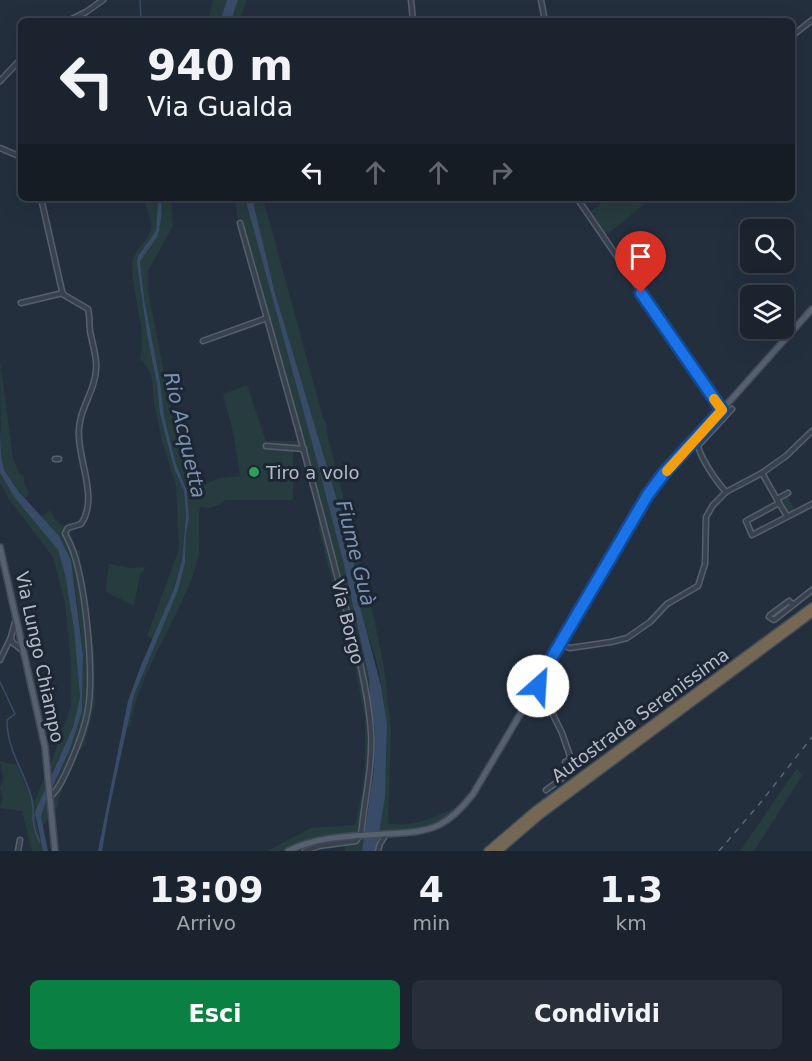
<!DOCTYPE html>
<html lang="it">
<head>
<meta charset="utf-8">
<style>
  :root { --surface:#1b232e; --page:#282f3a; --text:#f1f3f6; --muted:#a0a4aa; --line:#39404a; --accent:#0b8043 }
  body { margin:0; font-family:"DejaVu Sans",sans-serif; background:var(--page); color:var(--text); height:100vh; display:flex; flex-direction:column; font-size:22px; white-space:nowrap }
  * { box-sizing:border-box; margin:0 }
  p { font-size:20px; color:var(--muted) }
  .icon { flex:none; width:33px; height:33px; fill:none; stroke:currentColor; stroke-width:2; stroke-linecap:round; stroke-linejoin:round }
  .map { position:relative; height:851px; overflow:hidden }
  .sheet { display:flex; flex-direction:column; background:var(--surface); flex:1 }
  .sheet>* { flex:none }
  .guide { position:absolute; left:18px; top:18px; width:777px; height:183px; border-radius:9px; box-shadow:0 6px 24px #0002,0 0 0 2px var(--line); background:#1b232e; color:var(--text); overflow:hidden }
  .controls { position:absolute; left:740px; top:219px; display:grid; gap:12px }
  .controls a { display:grid; place-items:center; width:54px; height:54px; border-radius:9px; background:var(--surface); box-shadow:0 6px 24px #0002,0 0 0 2px var(--line); font-size:30px }
  .pin { position:absolute; display:grid; place-items:center; width:51px; height:51px; color:#fff; margin:-62px -26px; border-radius:50% 50% 50% 0; rotate:-45deg; box-shadow:0 0 6px #0007 }
  .pin .icon { rotate:45deg }
  .me { position:absolute; width:66px; margin:-33px; rotate:26deg; stroke-linejoin:round; filter:drop-shadow(0 0 4px #0008) }
  .turn { display:flex; align-items:center; gap:21px; height:126px; padding:0 30px; font-size:27px }
  .turn .icon { width:78px; height:78px; stroke-width:2.5 }
  .turn b { display:block; font-size:42px; line-height:51px }
  .lanes { display:flex; align-items:center; height:57px; padding:0 30px; background:#0003; justify-content:center; gap:30px; direction:ltr }
  .lanes .off { opacity:.35 }
  .eta { display:flex; justify-content:space-evenly; align-items:center; height:102px; text-align:center }
  .eta b { font-size:36px; font-weight:700; line-height:42px }
  .action { display:flex; gap:12px; margin-top:auto; padding:12px 30px }
  .action a { flex:1; height:69px; border-radius:9px; background:var(--accent); color:#fff; font-size:24px; font-weight:700; line-height:69px; text-align:center }
  .action a+a { background:var(--page); color:var(--text) }
  .map>svg:first-child { display:block }
  .green { fill:#263c3f }
  .water { fill:#394c67 }
  .lines { fill:none; stroke-linecap:round; stroke-linejoin:round }
  .stream { stroke:#394c67; stroke-width:1.5 }
  .minor-casing { stroke:#565f6c; stroke-width:7 }
  .major-casing { stroke:#414a57; stroke-width:8 }
  .highway-casing { stroke:#434c59; stroke-width:10 }
  .minor { stroke:#38414e; stroke-width:4 }
  .major { stroke:#56606e; stroke-width:5 }
  .highway { stroke:#746855; stroke-width:7 }
  .rail { stroke:#5a6575; stroke-width:1.5; stroke-dasharray:6 6; stroke-linecap:butt }
  .route-casing { stroke:#114b97; stroke-width:15 }
  .route { stroke:#1a73e8; stroke-width:10 }
  .slow { stroke:#f59e0b; stroke-width:10 }
  .leisure-dot { fill:#2e9e5b; stroke:#1d2633; stroke-width:2 }
  .labels { text-anchor:middle; dominant-baseline:central; stroke-width:6; stroke-linejoin:round; paint-order:stroke }
  .poi-label { font-size:18px; fill:#b4bcc9; stroke:#1d2633; text-anchor:start }
  .street-label { font-size:18px; fill:#b4bcc9; stroke:#1d2633 }
  .water-label { font-size:20px; font-style:italic; fill:#7c92b1; stroke:#1d2633 }
</style>
</head>
<body>
<div class="map">
<svg width="812" height="851" viewBox="0 0 812 851">
  <rect width="100%" height="100%" fill="#242f3e"/>
  <g class="green">
    <polygon points="213,0 227,0 220,21 208,21"/>
    <polygon points="238,0 247,0 239,21 231,21"/>
    <path d="M144 198H158L156 231 138 256 137 263 147 334 157 385 160 414 174 468 184 491 186 516 181 564 169 602 153 639 147 636 179 549 176 485 162 441 154 403 152 380 149 370 140 358C148 337 132 293 132 266 132 250 148 243 151 229 153 218 145 209 144 198Z"/>
    <path d="M161 198H171L173 226 148 271V290L174 425 193 495 202 493 203 486 219 478 240 476 234 436 223 394 247 385 266 441H301L238 221 235 198H245L314 450 344 565 369 678 370 701 375 731 374 755 362 851H345L344 837 324 838 289 851H267L311 828 354 825 356 823 365 774V719L355 667 319 531 318 519 322 516 304 450 293 451V500H226C217 507 211 509 200 507 197 525 202 546 197 563 180 619 139 670 130 727H126L134 695 144 666 178 590 185 563 186 533 189 519 187 488 175 461 164 416 144 298 140 263C141 253 150 247 155 238 162 226 161 211 161 198Z"/>
    <path d="M252 198H263L323 418 326 422V429L374 618 384 667 391 730 388 824C416 826 429 820 454 808L457 812 423 831 379 835C388 776 391 718 376 660 371 643 364 625 360 607 355 582 352 556 346 530L275 293Z"/>
    <polygon points="608,198 652,198 605,236 589,213"/>
    <polygon points="0,361 13,458 19,473 24,477 24,483 29,493 25,499 4,470 1,455"/>
    <polygon points="0,473 15,498 58,550 65,575 74,629 80,698 73,727 47,783 36,820 43,851 32,851 22,811 0,808 3,797 0,789 3,779 0,761 17,765 31,798 35,800 50,766 71,706 71,663 65,603 53,557 9,499 0,483"/>
    <polygon points="787,495 795,510 787,513 779,499"/>
    <path d="M51 510C53 517 56 522 63 526L71 524 72 527 69 528 67 532 74 542 71 545 73 549 80 551V564L94 650 95 704 84 745 75 757 58 800V806L42 827 41 818 46 801 70 749 82 712 83 655 74 577 41 517Z"/>
    <polygon points="109,564 130,568 146,567 140,574 134,606 105,591"/>
    <polygon points="797,768 802,776 754,851 740,851"/>
  </g>
  <g class="water">
    <polygon points="227,0 238,0 231,21 220,21"/>
    <path d="M158 198H161C162 211 162 226 155 238 150 246 141 253 140 263L144 298 160 382 164 416 175 461 187 491 189 519 186 533 185 563 178 590 134 695 109 810 102 851H98L128 701 142 663 174 589 182 560 186 516 184 491 174 468 160 414 157 385 147 334 137 263 138 256 156 231Z"/>
    <polygon points="245,198 252,198 275,293 346,530 355,569 360,607 381,686 387,724 385,797 376,851 362,851 374,769 375,731 370,701 369,678 344,565 314,450"/>
    <polygon points="0,426 1,455 4,470 19,492 59,536 71,561 83,655 82,712 70,749 46,801 41,817 48,851 43,851 35,812 73,727 80,698 74,629 65,575 58,550 15,498 0,473"/>
  </g>
  <g class="lines">
    <g class="stream">
      <polyline points="140,0 141,21"/>
      <polyline points="140,260 156,237 159,229"/>
      <path d="M0 682 15 714 7 720C7 750 23 769 31 796 36 813 29 823 40 842"/>
      <polyline points="32,819 35,815"/>
    </g>
    <defs>
      <g id="minor">
        <polyline points="411,0 413,21"/>
        <polyline points="541,0 545,21"/>
        <polyline points="68,21 86,12 103,0"/>
        <polyline points="792,36 812,20"/>
        <polyline points="0,81 21,59"/>
        <polyline points="0,148 21,157"/>
        <path d="M41 198 62 291 64 295 88 309C90 316 89 324 90 331 94 352 100 364 93 385 87 403 77 418 79 438 80 464 98 500 81 524L68 528 65 533C68 540 72 547 74 554 86 590 94 673 88 709 85 728 77 748 69 766 64 777 59 789 50 797"/>
        <polyline points="577,198 722,410"/>
        <path d="M240 223C272 337 305 450 334 564 348 619 367 675 371 732 373 767 364 801 361 836"/>
        <polyline points="21,303 63,293"/>
        <polyline points="203,341 267,318"/>
        <path d="M698 439C695 452 717 482 726 492"/>
        <polyline points="266,446 304,449"/>
        <polyline points="697,447 732,409"/>
        <polyline points="55,459 59,459"/>
        <polyline points="762,473 779,503 746,521 752,535 812,504"/>
        <polyline points="777,499 788,493"/>
        <polyline points="779,503 787,516"/>
        <polyline points="792,604 789,601 770,615 769,617 774,620 812,590"/>
        <polyline points="11,639 13,643 22,650"/>
        <polyline points="560,645 570,648 611,642 627,638 650,622 667,604 698,586 705,564 706,517 713,505 726,492 762,473 786,456 812,431"/>
        <polyline points="0,660 11,637 15,622"/>
        <polyline points="538,684 562,733 571,759 565,762 568,774 546,790"/>
        <polyline points="18,851 20,840"/>
        <polyline points="305,851 319,846 356,841 359,836"/>
        <polyline points="378,851 380,844 386,834"/>
      </g>
      <g id="major">
        <polyline points="0,547 45,747 55,851"/>
        <path d="M288 851C318 836 351 836 384 834 402 833 422 833 439 825 453 818 463 807 473 794L656 484 812 309"/>
      </g>
      <g id="highway">
        <polyline points="488,851 536,810 812,607"/>
        <polyline points="498,851 540,815 812,613"/>
      </g>
    </defs>
    <use href="#minor" class="minor-casing"/>
    <use href="#major" class="major-casing"/>
    <use href="#highway" class="highway-casing"/>
    <use href="#minor" class="minor"/>
    <use href="#major" class="major"/>
    <use href="#highway" class="highway"/>
    <polyline class="rail" points="719,851 761,802 812,737"/>
  </g>
  <g class="lines">
    <defs>
      <polyline id="route" points="538,686 538,681 647,496 664,473 722,410 641,293"/>
    </defs>
    <use href="#route" class="route-casing"/>
    <use href="#route" class="route"/>
    <polyline class="slow" points="667,471 722,410 714,399"/>
  </g>
  <circle class="leisure-dot" cx="254" cy="472" r="6"/>
  <g class="labels">
    <g class="poi-label">
      <text x="266" y="472">Tiro a volo</text>
    </g>
    <g class="street-label">
      <text transform="translate(348 622) rotate(76)">Via Borgo</text>
      <text transform="translate(40 657) rotate(78)">Via Lungo Chiampo</text>
      <text transform="translate(640 715) rotate(-36)">Autostrada Serenissima</text>
    </g>
    <g class="water-label">
      <text transform="translate(185 435) rotate(77)">Rio Acquetta</text>
      <text transform="translate(356 553) rotate(76)">Fiume Guà</text>
    </g>
  </g>
</svg>
<div class="controls">
<a><svg class="icon" aria-label="search" viewBox="0 0 24 24"><circle cx="10" cy="10" r="6"/><path d="M15 15l6 6"/></svg></a>
<a><svg class="icon" aria-label="layers" viewBox="0 0 24 24"><path d="M12 4l9 5-9 5-9-5zM3 14l9 5 9-5"/></svg></a>
</div>
<div class="pin" style="left:641px;top:293px;background:#d93025"><svg class="icon" aria-label="arrive" viewBox="0 0 24 24"><path d="M6 21V4h12l-3 4 3 4H6"/></svg></div>
<svg class="me" style="left:538px;top:686px" viewBox="-20 -20 40 40"><circle r="19" fill="#fff"/><path d="M0-13L10 11 0 6-10 11z" fill="#1a73e8"/></svg>
<div class="guide">
<div class="turn"><svg class="icon" aria-label="left" viewBox="0 0 24 24"><path d="M17 20v-9H6M10 6l-5 5 5 5"/></svg><div><b>940 m</b>Via Gualda</div></div>
<div class="lanes"><svg class="icon" aria-label="left" viewBox="0 0 24 24"><path d="M17 20v-9H6M10 6l-5 5 5 5"/></svg><svg class="icon off" aria-label="ahead" viewBox="0 0 24 24"><path d="M12 20V5M6 11l6-6 6 6"/></svg><svg class="icon off" aria-label="ahead" viewBox="0 0 24 24"><path d="M12 20V5M6 11l6-6 6 6"/></svg><svg class="icon off" aria-label="right" viewBox="0 0 24 24"><path d="M7 20v-9h11M14 6l5 5-5 5"/></svg></div>
</div>
</div>
<section class="sheet">
<div class="eta">
<div><b>13:09</b><p>Arrivo</p></div>
<div><b>4</b><p>min</p></div>
<div><b>1.3</b><p>km</p></div>
</div>
<div class="action"><a>Esci</a><a>Condividi</a></div>
</section>
</body>
</html>
